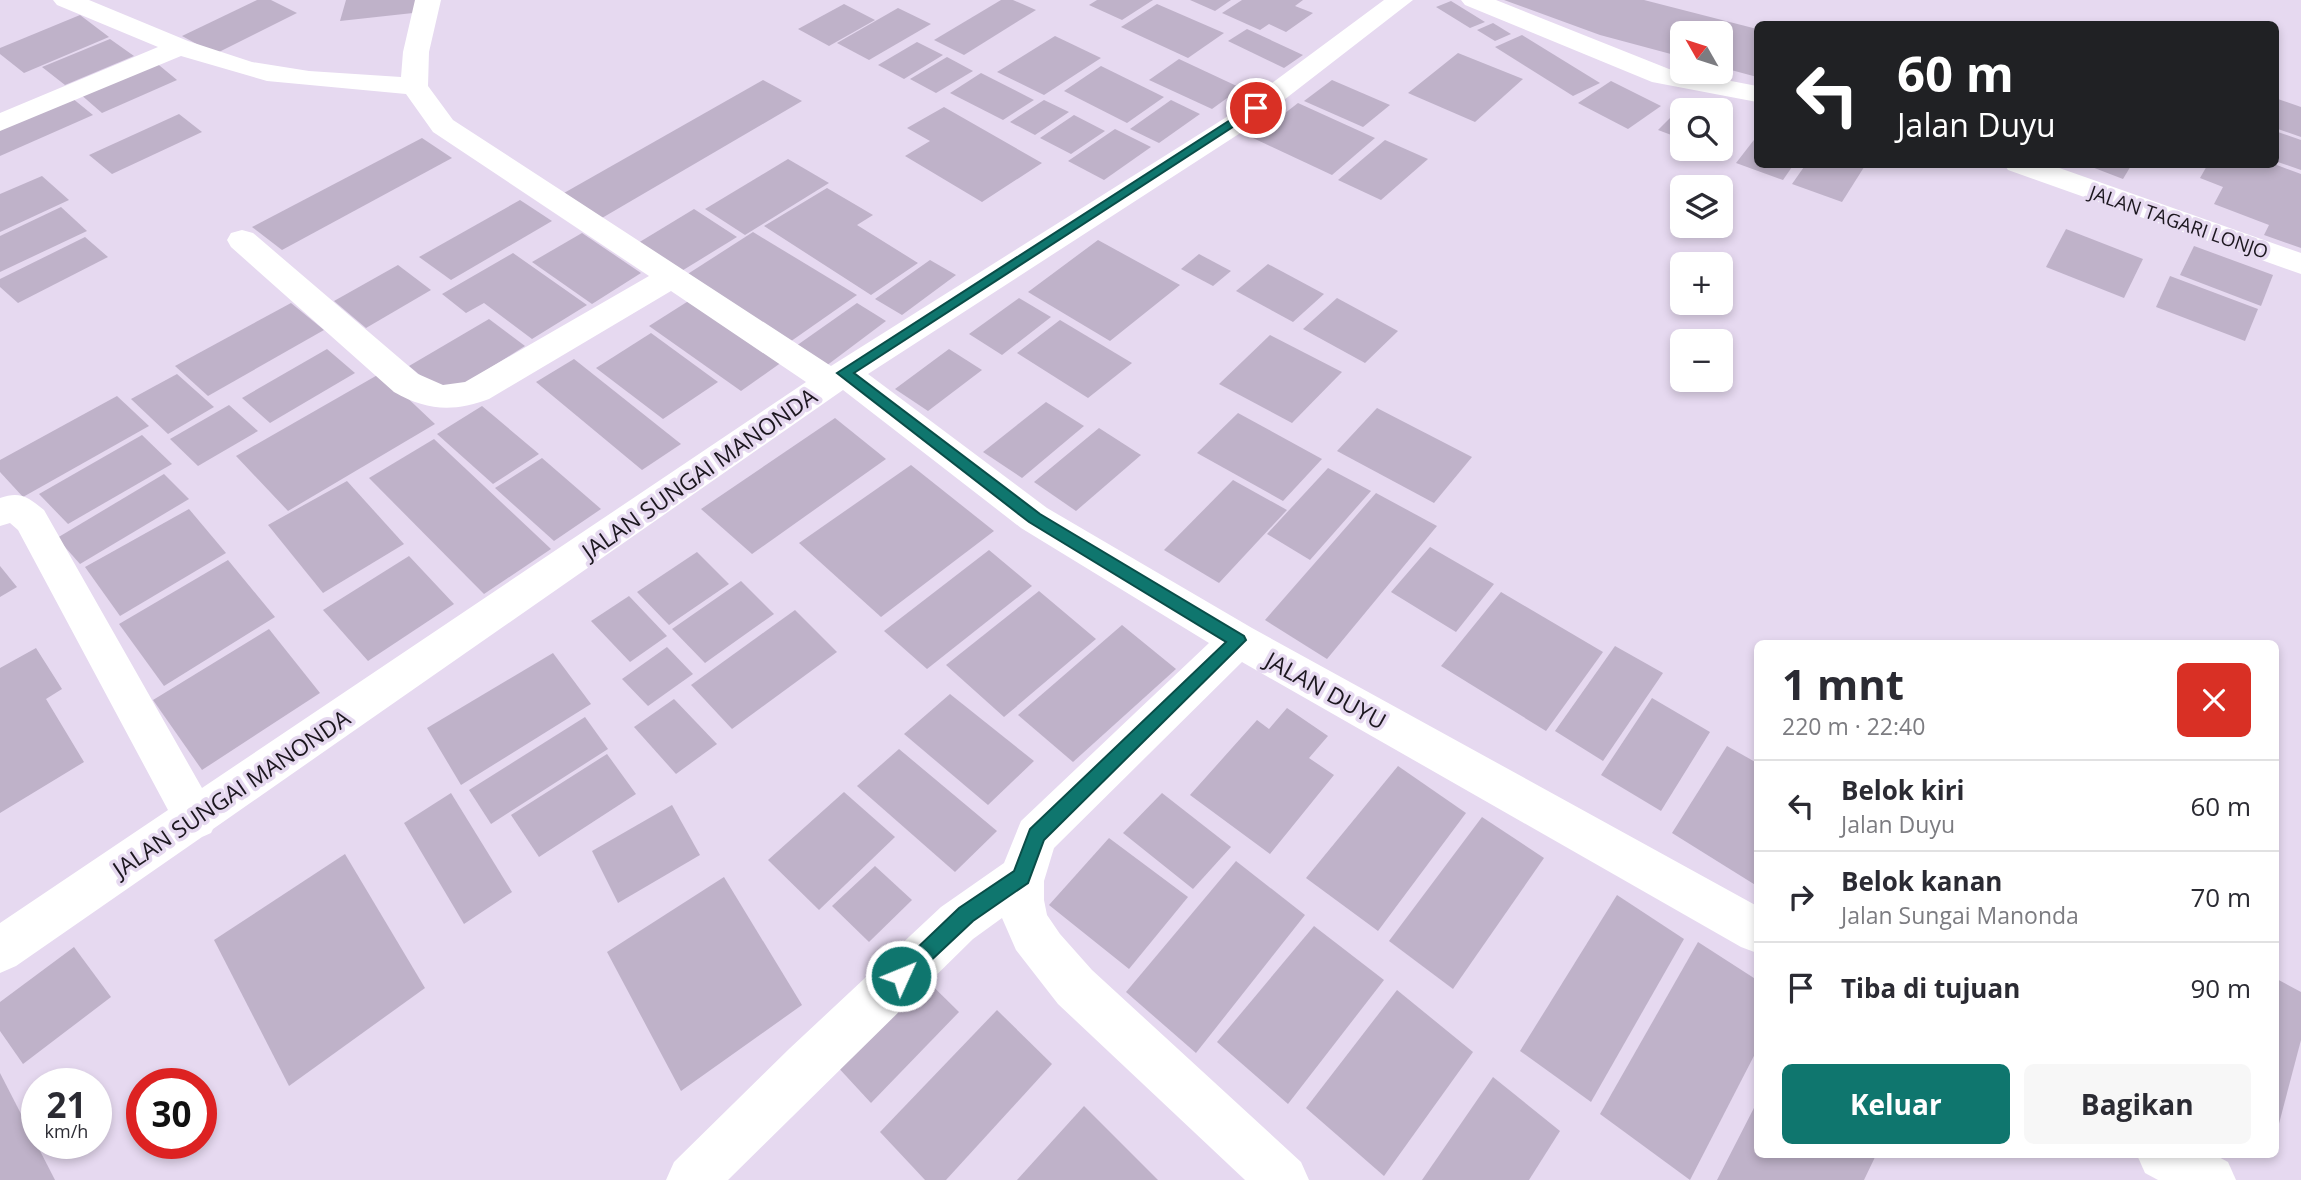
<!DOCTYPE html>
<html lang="id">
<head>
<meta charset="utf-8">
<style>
  :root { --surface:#fff; --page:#f7f7f7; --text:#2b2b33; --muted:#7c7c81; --line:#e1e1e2; --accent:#0f766e }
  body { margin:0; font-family:"Open Sans",sans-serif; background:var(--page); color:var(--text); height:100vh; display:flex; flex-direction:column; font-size:26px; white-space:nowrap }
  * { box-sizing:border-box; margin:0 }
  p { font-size:23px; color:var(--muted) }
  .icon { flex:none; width:38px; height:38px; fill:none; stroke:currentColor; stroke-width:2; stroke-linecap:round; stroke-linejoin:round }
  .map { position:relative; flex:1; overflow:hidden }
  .side { position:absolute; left:1754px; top:640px; width:525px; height:518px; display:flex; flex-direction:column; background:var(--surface); border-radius:10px; box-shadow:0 4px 10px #0003 }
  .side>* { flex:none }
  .banner { position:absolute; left:1754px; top:21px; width:525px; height:147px; border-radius:10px; box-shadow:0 4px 10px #0003; background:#202124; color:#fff; overflow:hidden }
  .needle { width:46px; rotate:309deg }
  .controls { position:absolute; left:1670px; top:21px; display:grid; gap:14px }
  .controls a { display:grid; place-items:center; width:63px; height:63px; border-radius:10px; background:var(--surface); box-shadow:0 4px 10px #0003; font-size:35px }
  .speed { position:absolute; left:21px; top:1068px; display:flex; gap:14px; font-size:35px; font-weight:700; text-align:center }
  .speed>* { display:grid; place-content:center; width:91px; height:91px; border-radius:50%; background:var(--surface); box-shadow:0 4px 10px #0003; line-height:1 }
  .speed small { font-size:18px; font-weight:400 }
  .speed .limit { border:10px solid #d22; background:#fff; color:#111 }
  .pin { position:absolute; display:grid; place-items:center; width:60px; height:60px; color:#fff; margin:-30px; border:4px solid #fff; border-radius:50%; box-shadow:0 2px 7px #0007 }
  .me { position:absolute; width:77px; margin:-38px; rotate:46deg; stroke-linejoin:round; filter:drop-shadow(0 0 5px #0008) }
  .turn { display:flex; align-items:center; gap:24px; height:147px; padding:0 28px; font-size:32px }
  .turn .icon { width:91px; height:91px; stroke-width:2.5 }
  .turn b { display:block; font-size:49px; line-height:60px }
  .round { display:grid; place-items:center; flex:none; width:74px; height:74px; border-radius:10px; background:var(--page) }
  .head { display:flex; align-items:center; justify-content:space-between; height:119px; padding:0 28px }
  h1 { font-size:42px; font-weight:700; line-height:52px }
  .button { display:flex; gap:14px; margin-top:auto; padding:14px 28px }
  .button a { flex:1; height:80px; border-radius:10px; background:var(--accent); color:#fff; font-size:28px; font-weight:700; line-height:80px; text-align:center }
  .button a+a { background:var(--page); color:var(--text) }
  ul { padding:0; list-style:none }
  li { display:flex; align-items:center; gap:21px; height:91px; padding:0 28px; border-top:2px solid var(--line) }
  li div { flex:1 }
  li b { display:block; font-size:26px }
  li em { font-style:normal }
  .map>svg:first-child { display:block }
  .building { fill:#bfb2c9 }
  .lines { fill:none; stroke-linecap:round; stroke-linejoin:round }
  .street { fill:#fff; fill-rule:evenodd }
  .route { fill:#0f766e; stroke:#0a4d48; stroke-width:2 }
  .labels { text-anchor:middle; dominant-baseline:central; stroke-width:7; stroke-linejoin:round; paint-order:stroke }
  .far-street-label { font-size:19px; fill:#1c171f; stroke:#e6d9f0 }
  .street-label { font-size:23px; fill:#1c171f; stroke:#e6d9f0 }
</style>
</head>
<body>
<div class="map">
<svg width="2301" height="1180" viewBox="0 0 2301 1180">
  <rect width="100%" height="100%" fill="#e6d9f0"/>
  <g class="building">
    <polygon points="257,0 271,0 297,13 215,54 182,36"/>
    <polygon points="346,0 416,0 413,13 340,21"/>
    <polygon points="1001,0 1013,0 1036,10 964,55 934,40"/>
    <polygon points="1097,0 1153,0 1122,20 1089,5"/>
    <polygon points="1190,0 1231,0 1215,11"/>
    <polygon points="1242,0 1303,0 1295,6 1313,13 1286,32 1269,24 1260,30 1222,13"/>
    <polygon points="1504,0 1644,0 1757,29 1757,77 1720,67 1720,33 1682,33 1682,57 1600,35"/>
    <polygon points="1451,1 1485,22 1470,28 1436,7"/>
    <polygon points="844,4 875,20 829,46 798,29"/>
    <polygon points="1157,4 1224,33 1188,58 1121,27"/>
    <polygon points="898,8 931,24 869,60 837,43"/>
    <polygon points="80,15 109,37 24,73 0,54 0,48"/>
    <polygon points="1493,23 1511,34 1495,41 1477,30"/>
    <polygon points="1247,29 1303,55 1284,68 1228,41"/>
    <polygon points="1522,35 1600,83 1573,96 1495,47"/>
    <polygon points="1055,36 1101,58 1044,95 997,72"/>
    <polygon points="110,39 134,56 65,85 42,67"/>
    <polygon points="917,42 943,55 904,79 878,65"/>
    <polygon points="1458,53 1523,79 1475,122 1408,93"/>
    <polygon points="947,57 973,71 936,93 910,79"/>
    <polygon points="1179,59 1241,88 1212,109 1149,80"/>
    <polygon points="154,61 177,80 102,113 79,93"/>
    <polygon points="1101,66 1164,97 1127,123 1064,91"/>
    <polygon points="981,73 1034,100 1003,120 950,93"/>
    <polygon points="763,80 802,101 602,218 564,193"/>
    <polygon points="1332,80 1390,105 1363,127 1304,101"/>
    <polygon points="1611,81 1661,106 1628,129 1578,103"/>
    <polygon points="72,98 93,115 0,156 0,129"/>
    <polygon points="2275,98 2301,107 2301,137 2275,128"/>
    <polygon points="1044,100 1069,112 1035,135 1010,122"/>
    <polygon points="1171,100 1200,114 1159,143 1130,129"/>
    <polygon points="1298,103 1375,138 1332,175 1253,138"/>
    <polygon points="944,107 1042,163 982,202 905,156 930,141 907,128"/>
    <polygon points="1679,109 1682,111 1682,139 1658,130"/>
    <polygon points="179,114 202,132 112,174 89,155"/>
    <polygon points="1074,115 1105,131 1071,154 1040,138"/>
    <polygon points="1115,129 1151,147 1104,180 1068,161"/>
    <polygon points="2275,131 2301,140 2301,170 2275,161"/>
    <polygon points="1757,136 1757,164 1794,164 1783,180 1736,163"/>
    <polygon points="422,138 452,158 282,250 252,227"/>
    <polygon points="1385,140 1428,159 1381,200 1338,180"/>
    <polygon points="788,159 829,183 745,235 705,209"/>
    <polygon points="1806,164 1866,164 1842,202 1792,184"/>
    <polygon points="2084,164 2132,164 2123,179"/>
    <polygon points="2208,164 2274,164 2301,174 2301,248 2264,235 2269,225 2214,204 2223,187 2200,178"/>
    <polygon points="42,176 69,200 0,232 0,194"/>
    <polygon points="827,188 873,215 857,225 918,263 871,295 764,226"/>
    <polygon points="520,200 552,221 451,280 419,257"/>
    <polygon points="61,207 87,231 0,272 0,236"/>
    <polygon points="694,209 737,237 680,272 638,243"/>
    <polygon points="2066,229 2143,259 2124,298 2046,267"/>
    <polygon points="753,232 857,295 787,344 683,277"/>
    <polygon points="582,233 641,273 592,304 532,262"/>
    <polygon points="85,237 108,257 18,303 0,287 0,279"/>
    <polygon points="1098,240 1180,285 1110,341 1028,292"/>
    <polygon points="2194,246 2273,275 2261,306 2180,275"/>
    <polygon points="513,253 587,305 532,339 484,303 466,313 442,294"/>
    <polygon points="1199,254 1231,271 1213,286 1181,269"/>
    <polygon points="930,260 956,275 902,315 875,299"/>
    <polygon points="1268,264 1324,294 1293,322 1236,291"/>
    <polygon points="398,265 431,290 366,328 334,301"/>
    <polygon points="2170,276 2258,309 2245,341 2156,307"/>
    <polygon points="1019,298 1051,317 1002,355 969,334"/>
    <polygon points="1337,298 1398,331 1365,363 1303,329"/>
    <polygon points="690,300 782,362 741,391 649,326"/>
    <polygon points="291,303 324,330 208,396 175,366"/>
    <polygon points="857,303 886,321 826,366 796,346"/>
    <polygon points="489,319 525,346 445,396 409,366"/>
    <polygon points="1060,320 1132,363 1088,398 1017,353"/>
    <polygon points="651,333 718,382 663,419 596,368"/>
    <polygon points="1270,335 1342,372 1292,423 1219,384"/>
    <polygon points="327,349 355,373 270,423 242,398"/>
    <polygon points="949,349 982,370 928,411 895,389"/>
    <polygon points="574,359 681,444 642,470 536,382"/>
    <polygon points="381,373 435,424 288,511 236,456"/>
    <polygon points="177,374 214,407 168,434 131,399"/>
    <polygon points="117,396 149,426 23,497 0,472 0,460"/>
    <polygon points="1046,402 1084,426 1022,478 983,452"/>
    <polygon points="229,405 258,431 198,466 170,439"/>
    <polygon points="482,406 539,454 493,484 437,434"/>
    <polygon points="1377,408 1472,457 1434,503 1337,451"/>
    <polygon points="1238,413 1322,459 1283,501 1197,453"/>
    <polygon points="835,418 886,459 752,554 701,509"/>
    <polygon points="1099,428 1141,455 1076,511 1034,482"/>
    <polygon points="142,435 172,464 68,524 39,494"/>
    <polygon points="434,439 551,549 484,594 369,478"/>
    <polygon points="542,458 601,509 554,541 495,488"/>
    <polygon points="911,465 994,531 881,617 799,543"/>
    <polygon points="1328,468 1371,491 1310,560 1267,534"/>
    <polygon points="164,474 189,499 80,564 57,538"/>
    <polygon points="1233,480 1287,510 1219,583 1164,550"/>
    <polygon points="347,481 404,544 323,593 268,525"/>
    <polygon points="1376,493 1437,526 1327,659 1265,620"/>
    <polygon points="189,509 226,553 120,616 85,567"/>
    <polygon points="1430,547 1494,584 1456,632 1391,592"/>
    <polygon points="989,550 1032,586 927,669 884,631"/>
    <polygon points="697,552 729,584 669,625 637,592"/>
    <polygon points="409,556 454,604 368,661 323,610"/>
    <polygon points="228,560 275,617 164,686 119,624"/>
    <polygon points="0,566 17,587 0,597"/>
    <polygon points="741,581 774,614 705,663 672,629"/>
    <polygon points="1039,591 1096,639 1004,717 946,665"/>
    <polygon points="1501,592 1603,652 1546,731 1441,666"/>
    <polygon points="629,596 667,636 630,662 591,621"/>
    <polygon points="795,610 837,652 732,729 691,685"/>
    <polygon points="1122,625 1176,669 1073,762 1018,715"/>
    <polygon points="269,629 320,693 202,770 153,700"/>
    <polygon points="1615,646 1663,673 1603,761 1555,731"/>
    <polygon points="667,647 693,674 648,706 622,679"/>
    <polygon points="36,648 62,689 46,699 84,762 0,813 0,668"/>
    <polygon points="553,653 591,704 461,785 427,728"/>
    <polygon points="950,694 1034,761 988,805 904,734"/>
    <polygon points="1652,698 1710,732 1661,811 1601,775"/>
    <polygon points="674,699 717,744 676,774 634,727"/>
    <polygon points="1287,708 1328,736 1309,758 1334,775 1270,854 1190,795 1257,720 1269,729"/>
    <polygon points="585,717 608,749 491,824 469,790"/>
    <polygon points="1727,746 1757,763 1757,886 1672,833"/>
    <polygon points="899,749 997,831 955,872 857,786"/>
    <polygon points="607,754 636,794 539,857 511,815"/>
    <polygon points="1398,766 1466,813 1378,931 1306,878"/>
    <polygon points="844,792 895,837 819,910 768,860"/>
    <polygon points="451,793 512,892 464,924 404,823"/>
    <polygon points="1162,793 1231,847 1193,889 1123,833"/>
    <polygon points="672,805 700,855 618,903 592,851"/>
    <polygon points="1482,817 1544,858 1453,989 1389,941"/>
    <polygon points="1109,838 1188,897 1129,969 1049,905"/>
    <polygon points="345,854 425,988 289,1086 214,940"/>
    <polygon points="1236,861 1305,915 1196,1053 1126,992"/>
    <polygon points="875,866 912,900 869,942 832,906"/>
    <polygon points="724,877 802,1005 681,1091 607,952"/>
    <polygon points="1617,895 1684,939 1591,1102 1520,1051"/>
    <polygon points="1314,926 1384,980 1288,1104 1217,1042"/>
    <polygon points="1698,942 1757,980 1757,1050 1690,1180 1600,1114"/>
    <polygon points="74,947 111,997 23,1064 0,1031 0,1002"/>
    <polygon points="898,952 959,1012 871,1103 810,1037"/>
    <polygon points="2275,978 2301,992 2301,1040 2276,1135"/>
    <polygon points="1397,990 1473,1052 1384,1176 1306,1108"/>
    <polygon points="997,1010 1052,1064 946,1180 925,1180 880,1132"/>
    <polygon points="0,1073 55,1180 0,1180"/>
    <polygon points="1493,1077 1560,1131 1529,1180 1422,1180"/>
    <polygon points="1757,1102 1757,1155 1876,1155 1864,1180 1717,1180"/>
    <polygon points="1084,1106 1158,1180 1017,1180"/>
  </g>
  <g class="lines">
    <g class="street">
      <path d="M53 0H89L188 41 252 62 309 71 401 77 403 52 415 0H441L429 52 428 86 453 120 831 366 1225 118 1384 0H1413L1245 130 868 374 1047 508 1252 628 1757 906V953L1741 947 1242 662 1054 848 1044 881V900L1047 915 1060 934 1092 970 1301 1162 1309 1180H1245L1058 1004 1016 950 1002 918 973 939 728 1180H666L674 1162 789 1049 941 907 1004 863 1021 821 1209 643 1021 528 843 390 213 829 211 833 202 837 16 966 0 973V923L168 810 18 530 10 523 0 526V498C20 491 28 497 44 510L202 788 806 382 671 291 489 399C454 412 427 411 394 392L231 247 227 240 231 233 242 230 253 233 418 374 443 385 465 382 649 276 433 132 406 94 267 81 181 56 0 131V113L158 47 57 5Z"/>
      <polygon points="1461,0 1496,0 1669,69 1757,86 1757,102 1652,82 1465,5"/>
      <polygon points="2004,164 2048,164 2301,253 2301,274 2008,170"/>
      <polygon points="2137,1155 2215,1155 2228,1162 2236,1180 2158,1180 2145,1173"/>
    </g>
  </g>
  <polygon class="route" points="1252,106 1262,108 854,373 1040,514 1244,636 1246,640 1044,840 1028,883 973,921 907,983 901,986 894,983 891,976 894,970 959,908 1014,871 1030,829 1226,642 1029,522 837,373"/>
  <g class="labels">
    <g class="far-street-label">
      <text transform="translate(2179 222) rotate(19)">JALAN TAGARI LONJO</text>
    </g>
    <g class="street-label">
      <text transform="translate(699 473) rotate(-35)">JALAN SUNGAI MANONDA</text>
      <text transform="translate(1326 690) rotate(29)">JALAN DUYU</text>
      <text transform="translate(231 793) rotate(-34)">JALAN SUNGAI MANONDA</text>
    </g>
  </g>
</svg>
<div class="controls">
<a><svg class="needle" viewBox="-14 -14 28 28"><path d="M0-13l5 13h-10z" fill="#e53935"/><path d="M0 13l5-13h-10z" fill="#7c7c81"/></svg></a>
<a><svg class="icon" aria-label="search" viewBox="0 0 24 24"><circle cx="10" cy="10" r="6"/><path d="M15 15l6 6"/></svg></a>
<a><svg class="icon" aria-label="layers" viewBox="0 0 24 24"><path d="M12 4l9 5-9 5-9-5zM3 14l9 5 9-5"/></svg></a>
<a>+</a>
<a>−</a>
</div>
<div class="speed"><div>21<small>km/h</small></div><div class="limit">30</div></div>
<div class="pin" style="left:1256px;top:108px;background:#d93025"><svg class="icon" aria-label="arrive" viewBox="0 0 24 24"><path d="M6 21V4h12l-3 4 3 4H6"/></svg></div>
<svg class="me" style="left:901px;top:976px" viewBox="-20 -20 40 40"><circle r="17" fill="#0f766e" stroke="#fff" stroke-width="3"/><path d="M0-11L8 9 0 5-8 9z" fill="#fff"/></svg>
<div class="banner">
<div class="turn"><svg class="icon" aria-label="left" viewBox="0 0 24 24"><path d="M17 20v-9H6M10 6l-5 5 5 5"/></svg><div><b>60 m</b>Jalan Duyu</div></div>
</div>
<section class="side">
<div class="head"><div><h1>1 mnt</h1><p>220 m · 22:40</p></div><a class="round" style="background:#d93025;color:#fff"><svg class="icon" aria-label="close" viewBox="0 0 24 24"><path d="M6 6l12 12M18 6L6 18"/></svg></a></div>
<ul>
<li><svg class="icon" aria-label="left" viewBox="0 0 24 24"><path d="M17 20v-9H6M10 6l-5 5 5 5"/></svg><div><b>Belok kiri</b><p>Jalan Duyu</p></div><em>60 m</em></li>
<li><svg class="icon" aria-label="right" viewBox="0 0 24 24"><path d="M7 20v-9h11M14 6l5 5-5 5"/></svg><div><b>Belok kanan</b><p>Jalan Sungai Manonda</p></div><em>70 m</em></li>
<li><svg class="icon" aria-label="arrive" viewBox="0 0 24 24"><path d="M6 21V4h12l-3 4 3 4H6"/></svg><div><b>Tiba di tujuan</b></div><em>90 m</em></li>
</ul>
<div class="button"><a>Keluar</a><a>Bagikan</a></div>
</section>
</div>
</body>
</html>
